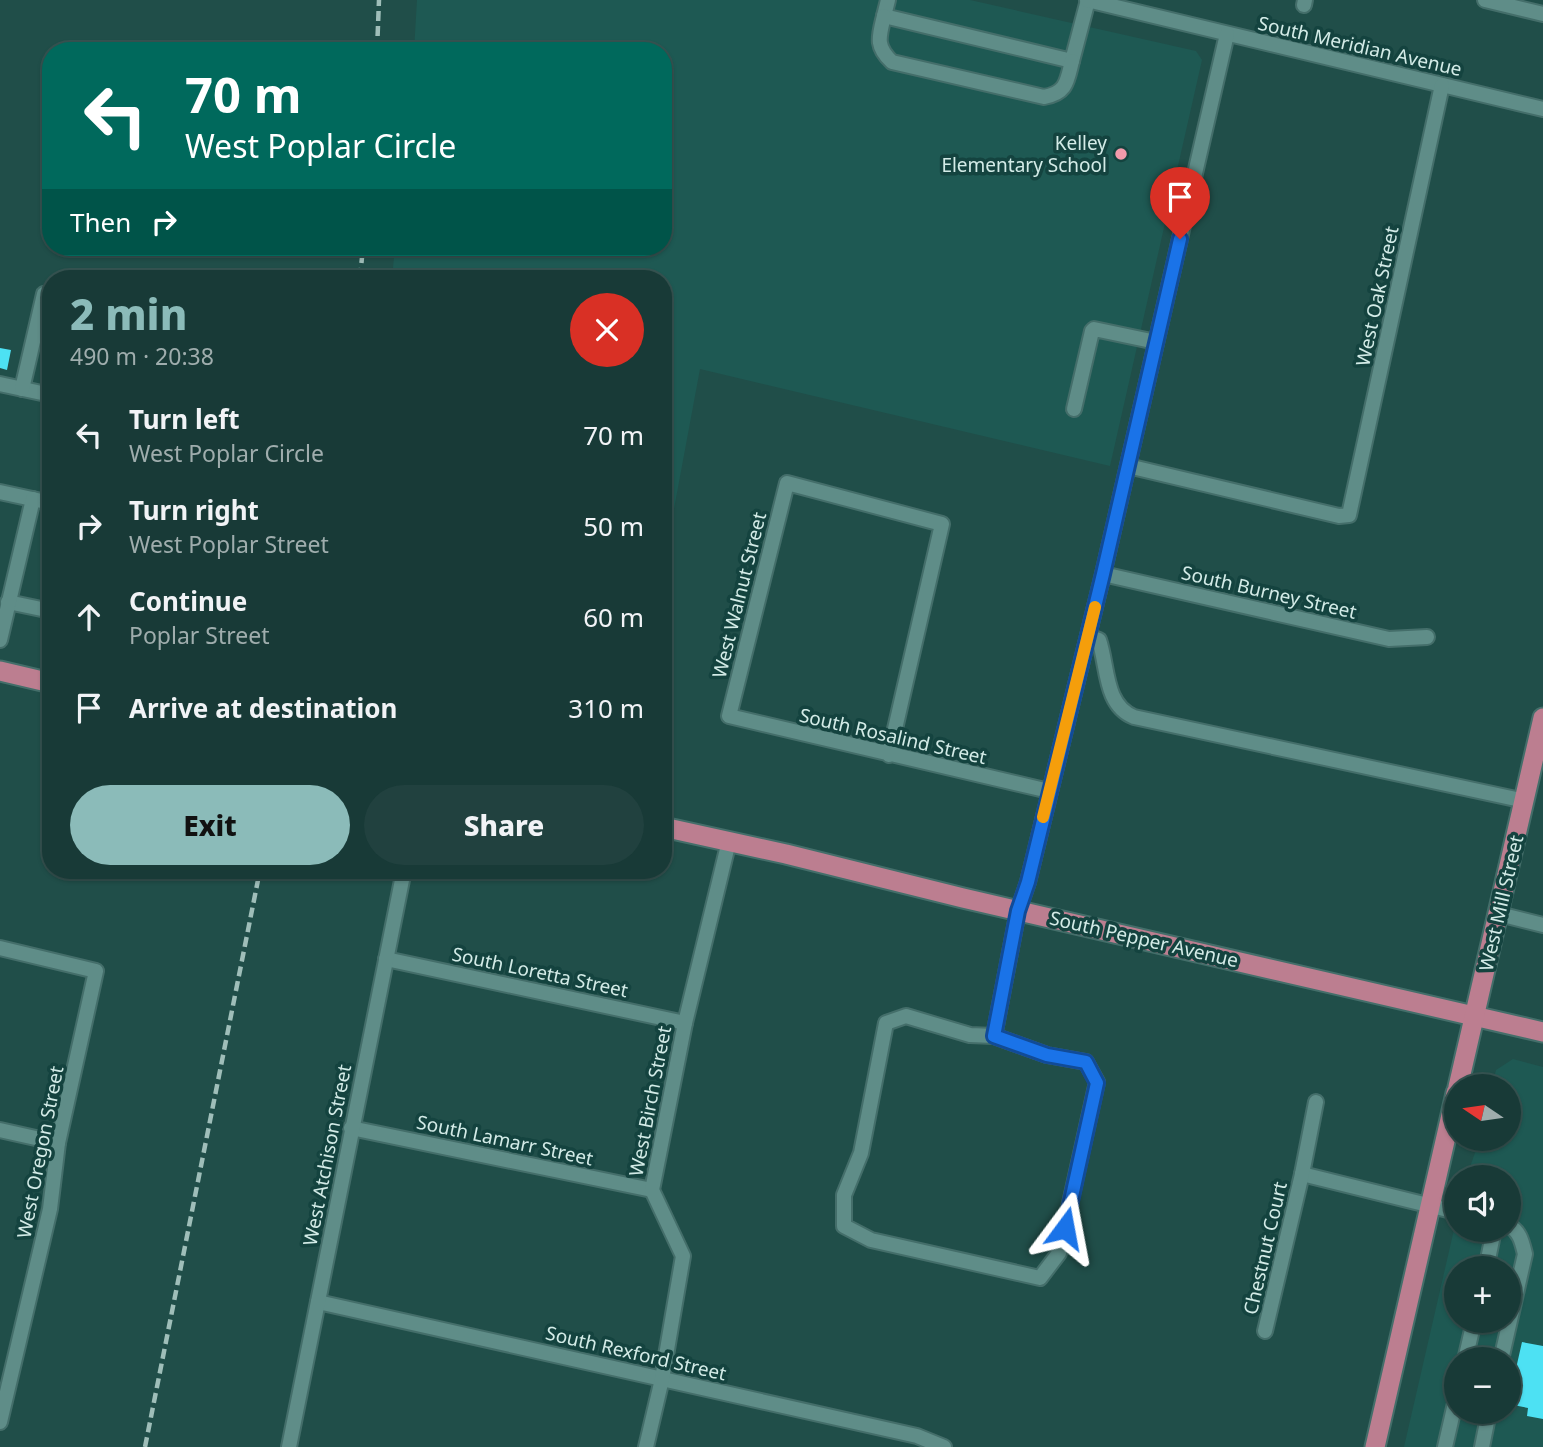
<!DOCTYPE html>
<html lang="en">
<head>
<meta charset="utf-8">
<style>
  :root { --surface:#183a37; --page:#21413f; --text:#f1f3f6; --muted:#9fadad; --line:#365452; --accent:#8bbbb9 }
  body { margin:0; font-family:"Noto Sans",sans-serif; background:var(--page); color:var(--text); height:100vh; display:flex; flex-direction:column; font-size:26px; white-space:nowrap }
  * { box-sizing:border-box; margin:0 }
  p { font-size:23px; color:var(--muted) }
  .icon { flex:none; width:38px; height:38px; fill:none; stroke:currentColor; stroke-width:2; stroke-linecap:round; stroke-linejoin:round }
  .map { position:relative; flex:1; overflow:hidden }
  .drawer { position:absolute; left:42px; top:270px; width:630px; height:609px; display:flex; flex-direction:column; background:var(--surface); border-radius:28px; box-shadow:0 2px 5px #0004,0 0 0 2px var(--line) }
  .drawer>* { flex:none }
  .hud { position:absolute; left:42px; top:42px; width:630px; height:214px; border-radius:28px; box-shadow:0 2px 5px #0004,0 0 0 2px var(--line); background:#00695c; color:#fff; overflow:hidden }
  .needle { width:46px; rotate:283deg }
  .buttons { position:absolute; left:1444px; top:1074px; display:grid; gap:14px }
  .buttons a { display:grid; place-items:center; width:77px; height:77px; border-radius:50%; background:var(--surface); box-shadow:0 2px 5px #0004,0 0 0 2px var(--line); font-size:35px }
  .pin { position:absolute; display:grid; place-items:center; width:60px; height:60px; color:#fff; margin:-72px -30px; border-radius:50% 50% 50% 0; rotate:-45deg; box-shadow:0 0 7px #0007 }
  .pin .icon { rotate:45deg }
  .me { position:absolute; width:77px; margin:-38px; rotate:13deg; stroke-linejoin:round; filter:drop-shadow(0 0 5px #0008) }
  .turn { display:flex; align-items:center; gap:24px; height:147px; padding:0 28px; font-size:32px }
  .turn .icon { width:91px; height:91px; stroke-width:2.5 }
  .turn b { display:block; font-size:49px; line-height:60px }
  .then { display:flex; align-items:center; height:66px; padding:0 28px; background:#0003; gap:14px; font-size:26px }
  .round { display:grid; place-items:center; flex:none; width:74px; height:74px; border-radius:37px; background:var(--page) }
  .overview { display:flex; align-items:center; justify-content:space-between; height:119px; padding:0 28px }
  h1 { font-size:42px; font-weight:800; line-height:52px; color:var(--accent) }
  .action { display:flex; gap:14px; margin-top:auto; padding:14px 28px }
  .action a { flex:1; height:80px; border-radius:42px; background:var(--accent); color:#111; font-size:28px; font-weight:800; line-height:80px; text-align:center }
  .action a+a { background:var(--page); color:var(--text) }
  ul { padding:0; list-style:none }
  li { display:flex; align-items:center; gap:21px; height:91px; padding:0 28px }
  li div { flex:1 }
  li b { display:block; font-size:26px }
  li em { font-style:normal }
  .map>svg:first-child { display:block }
  .built { fill:#1e5953; fill-rule:evenodd }
  .building { fill:#4de1f3 }
  .lines { fill:none; stroke-linecap:round; stroke-linejoin:round }
  .minor-casing { stroke:#446e6a; stroke-width:18 }
  .major-casing { stroke:#446e6a; stroke-width:23 }
  .minor { stroke:#5f8d88; stroke-width:14 }
  .major { stroke:#bc7e90; stroke-width:19 }
  .rail { stroke:#9fbeb9; stroke-width:4.5; stroke-dasharray:10 5; stroke-linecap:butt }
  .route-casing { stroke:#114b97; stroke-width:18 }
  .route { stroke:#1a73e8; stroke-width:12 }
  .slow { stroke:#f59e0b; stroke-width:12 }
  .poi-dot { fill:#f39aab; stroke:#14433f; stroke-width:2.5 }
  .labels { text-anchor:middle; dominant-baseline:central; stroke-width:7; stroke-linejoin:round; paint-order:stroke }
  .street-label { font-size:19px; fill:#d3ebe7; stroke:#14433f }
  .poi-label { font-size:19px; fill:#d3ebe7; stroke:#14433f; text-anchor:end }
</style>
</head>
<body>
<div class="map">
<svg width="1543" height="1447" viewBox="0 0 1543 1447">
  <rect width="100%" height="100%" fill="#204e49"/>
  <g class="built">
    <polygon points="417,0 970,0 1196,51 1202,60 1110,466 700,369 663,568 663,278 392,278 395,247 663,247 663,51 414,51"/>
    <path d="M1513 1059 1543 1067V1447H1404L1456 1221V1230H1508V1178H1466L1480 1139H1508V1087H1492L1496 1070ZM1456 1269H1508V1321H1456ZM1456 1360H1508V1412H1456Z"/>
  </g>
  <g class="building">
    <polygon points="0,348 11,350 7,370 0,368"/>
    <polygon points="1522,1342 1543,1346 1543,1419 1527,1416 1528,1408 1508,1404"/>
  </g>
  <g class="lines">
    <defs>
      <g id="minor">
        <polyline points="888,0 884,16 1072,61 1088,0"/>
        <polyline points="1087,0 1543,109"/>
        <polyline points="1485,0 1543,14"/>
        <polyline points="1304,5 1305,0"/>
        <path d="M884 16C879 37 875 46 892 62L1044 97C1067 93 1067 81 1072 61"/>
        <polyline points="0,384 51,395"/>
        <polyline points="22,389 44,294 51,296"/>
        <polyline points="1074,409 1092,331 1094,329 1156,342"/>
        <polyline points="1128,466 1339,516 1349,515 1442,85"/>
        <polyline points="0,492 51,503"/>
        <polyline points="1103,574 1389,639 1427,637"/>
        <polyline points="8,602 51,611"/>
        <path d="M1088 636 1099 640C1108 666 1104 705 1134 717L1525 801"/>
        <polyline points="0,640 33,499"/>
        <polyline points="889,755 942,524 787,483 729,716 1049,791"/>
        <polyline points="1499,914 1543,925"/>
        <polyline points="0,948 96,971 58,1143 50,1209 0,1422"/>
        <polyline points="386,959 685,1023"/>
        <polygon points="906,1016 970,1035 994,1036 1047,1055 1086,1062 1097,1082 1059,1253 1040,1278 871,1240 844,1226 844,1195 861,1153 886,1023"/>
        <polyline points="994,1036 1018,911 1028,882 1103,574 1227,34"/>
        <polyline points="351,1128 652,1190"/>
        <polyline points="0,1130 58,1143"/>
        <polyline points="1302,1174 1456,1212"/>
        <polyline points="1486,1269 1494,1230"/>
        <polyline points="318,1302 917,1436 944,1447"/>
        <polyline points="1265,1331 1302,1174 1316,1102"/>
        <polyline points="1465,1360 1474,1321"/>
        <path d="M1501 1360 1525 1254C1522 1242 1520 1231 1508 1225"/>
        <polyline points="289,1447 404,870"/>
        <polyline points="646,1447 662,1379 683,1256 652,1190 685,1023 729,841"/>
        <polyline points="1445,1447 1456,1399"/>
        <polyline points="1482,1447 1489,1412"/>
      </g>
      <g id="major">
        <polyline points="0,671 51,683"/>
        <polyline points="663,827 786,854 963,898 1543,1032"/>
        <polyline points="1458,1087 1543,718"/>
        <polyline points="1375,1447 1456,1093"/>
      </g>
    </defs>
    <use href="#minor" class="minor-casing"/>
    <use href="#major" class="major-casing"/>
    <use href="#minor" class="minor"/>
    <use href="#major" class="major"/>
    <g class="rail">
      <polyline points="377,51 379,0"/>
      <polyline points="360,278 363,247"/>
      <polyline points="145,1447 260,870"/>
    </g>
  </g>
  <g class="lines">
    <defs>
      <polyline id="route" points="1065,1228 1097,1083 1086,1062 1047,1055 994,1036 1018,911 1028,882 1103,574 1180,239"/>
    </defs>
    <use href="#route" class="route-casing"/>
    <use href="#route" class="route"/>
    <polyline class="slow" points="1043,817 1095,607"/>
  </g>
  <circle class="poi-dot" cx="1121" cy="154" r="7"/>
  <g class="labels">
    <g class="street-label">
      <text transform="translate(1360 46) rotate(13)">South Meridian Avenue</text>
      <text transform="translate(1377 296) rotate(-78)">West Oak Street</text>
      <text transform="translate(1269 592) rotate(13)">South Burney Street</text>
      <text transform="translate(739 595) rotate(-76)">West Walnut Street</text>
      <text transform="translate(893 736) rotate(13)">South Rosalind Street</text>
      <text transform="translate(1501 903) rotate(-77)">West Mill Street</text>
      <text transform="translate(1144 939) rotate(13)">South Pepper Avenue</text>
      <text transform="translate(540 972) rotate(12)">South Loretta Street</text>
      <text transform="translate(650 1101) rotate(-79)">West Birch Street</text>
      <text transform="translate(505 1140) rotate(12)">South Lamarr Street</text>
      <text transform="translate(40 1152) rotate(-79)">West Oregon Street</text>
      <text transform="translate(327 1155) rotate(-79)">West Atchison Street</text>
      <text transform="translate(1265 1248) rotate(-77)">Chestnut Court</text>
      <text transform="translate(636 1353) rotate(13)">South Rexford Street</text>
    </g>
    <g class="poi-label">
      <text x="1107" y="143">Kelley<tspan x="1107" dy="22">Elementary School</tspan></text>
    </g>
  </g>
</svg>
<div class="buttons">
<a><svg class="needle" viewBox="-14 -14 28 28"><path d="M0-13l5 13h-10z" fill="#e53935"/><path d="M0 13l5-13h-10z" fill="#9fadad"/></svg></a>
<a><svg class="icon" aria-label="sound" viewBox="0 0 24 24"><path d="M4 9h4l5-4v14l-5-4H4zM17 9q2 3 0 6"/></svg></a>
<a>+</a>
<a>−</a>
</div>
<div class="pin" style="left:1180px;top:239px;background:#d93025"><svg class="icon" aria-label="arrive" viewBox="0 0 24 24"><path d="M6 21V4h12l-3 4 3 4H6"/></svg></div>
<svg class="me" style="left:1065px;top:1228px" viewBox="-20 -20 40 40"><path d="M0-17L14 15 0 8-14 15z" fill="#1a73e8" stroke="#fff" stroke-width="4"/></svg>
<div class="hud">
<div class="turn"><svg class="icon" aria-label="left" viewBox="0 0 24 24"><path d="M17 20v-9H6M10 6l-5 5 5 5"/></svg><div><b>70 m</b>West Poplar Circle</div></div>
<div class="then">Then<svg class="icon" aria-label="right" viewBox="0 0 24 24"><path d="M7 20v-9h11M14 6l5 5-5 5"/></svg></div>
</div>
<section class="drawer">
<div class="overview"><div><h1>2 min</h1><p>490 m · 20:38</p></div><a class="round" style="background:#d93025;color:#fff"><svg class="icon" aria-label="close" viewBox="0 0 24 24"><path d="M6 6l12 12M18 6L6 18"/></svg></a></div>
<ul>
<li><svg class="icon" aria-label="left" viewBox="0 0 24 24"><path d="M17 20v-9H6M10 6l-5 5 5 5"/></svg><div><b>Turn left</b><p>West Poplar Circle</p></div><em>70 m</em></li>
<li><svg class="icon" aria-label="right" viewBox="0 0 24 24"><path d="M7 20v-9h11M14 6l5 5-5 5"/></svg><div><b>Turn right</b><p>West Poplar Street</p></div><em>50 m</em></li>
<li><svg class="icon" aria-label="ahead" viewBox="0 0 24 24"><path d="M12 20V5M6 11l6-6 6 6"/></svg><div><b>Continue</b><p>Poplar Street</p></div><em>60 m</em></li>
<li><svg class="icon" aria-label="arrive" viewBox="0 0 24 24"><path d="M6 21V4h12l-3 4 3 4H6"/></svg><div><b>Arrive at destination</b></div><em>310 m</em></li>
</ul>
<div class="action"><a>Exit</a><a>Share</a></div>
</section>
</div>
</body>
</html>
